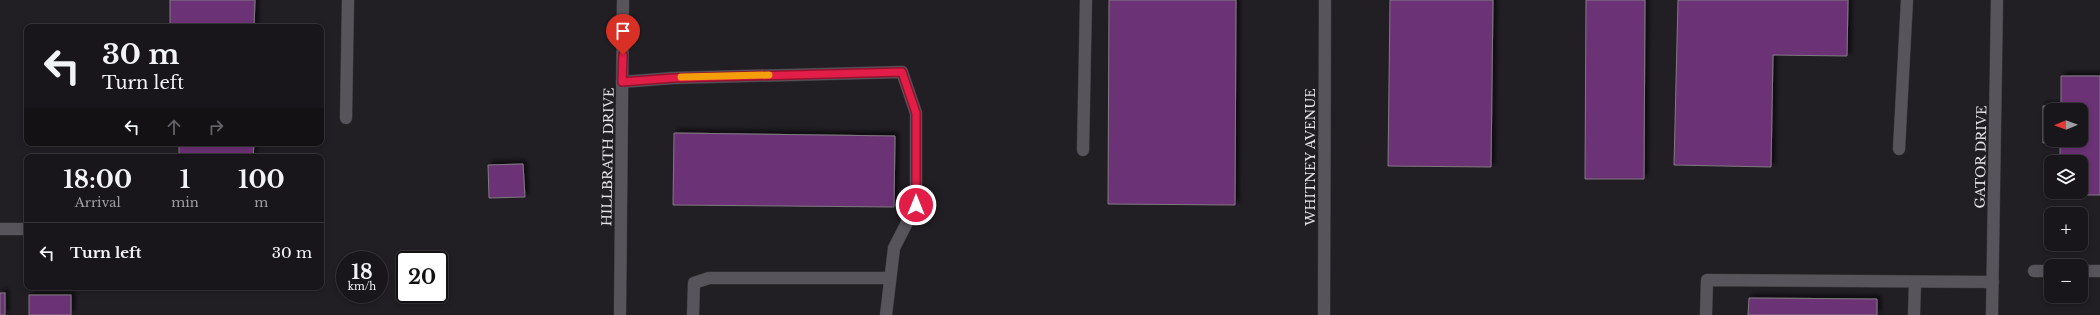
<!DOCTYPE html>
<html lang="en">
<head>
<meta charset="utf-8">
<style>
  :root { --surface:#19161b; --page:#221f24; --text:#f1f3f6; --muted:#9f9fa3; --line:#37353a }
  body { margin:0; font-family:"Libre Baskerville",serif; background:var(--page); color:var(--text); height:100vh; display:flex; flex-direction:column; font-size:15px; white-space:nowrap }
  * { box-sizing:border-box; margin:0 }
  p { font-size:13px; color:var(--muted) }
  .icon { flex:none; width:22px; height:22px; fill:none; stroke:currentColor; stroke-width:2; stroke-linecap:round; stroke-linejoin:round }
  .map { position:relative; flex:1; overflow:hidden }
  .details { position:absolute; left:24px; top:154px; width:300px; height:136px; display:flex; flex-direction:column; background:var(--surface); border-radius:8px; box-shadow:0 2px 6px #0003,0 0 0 1px var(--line) }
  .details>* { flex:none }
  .guide { position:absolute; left:24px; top:24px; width:300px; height:122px; border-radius:8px; box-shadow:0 2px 6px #0003,0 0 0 1px var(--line); background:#19161b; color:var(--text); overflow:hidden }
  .needle { width:26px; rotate:269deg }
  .buttons { position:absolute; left:2044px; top:103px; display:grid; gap:8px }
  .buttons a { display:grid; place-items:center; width:44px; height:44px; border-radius:8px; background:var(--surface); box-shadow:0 2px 6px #0003,0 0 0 1px var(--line); font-size:20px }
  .speed { position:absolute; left:336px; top:251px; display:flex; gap:8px; font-size:20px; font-weight:700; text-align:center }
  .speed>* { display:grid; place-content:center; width:52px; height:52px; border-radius:50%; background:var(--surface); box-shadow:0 2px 6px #0003,0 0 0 1px var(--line); line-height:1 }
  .speed small { font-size:10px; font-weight:400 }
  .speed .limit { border:2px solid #111; border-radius:6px; background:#fff; color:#111 }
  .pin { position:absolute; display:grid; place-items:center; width:34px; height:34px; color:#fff; margin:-41px -17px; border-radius:50% 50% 50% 0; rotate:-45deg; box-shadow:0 0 4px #0007 }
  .pin .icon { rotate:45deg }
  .me { position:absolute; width:44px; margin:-22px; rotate:0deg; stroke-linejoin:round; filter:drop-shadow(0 0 3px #0008) }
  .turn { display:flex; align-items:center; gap:14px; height:84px; padding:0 12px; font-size:18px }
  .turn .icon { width:52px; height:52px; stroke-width:2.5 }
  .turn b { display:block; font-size:28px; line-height:34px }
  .lanes { display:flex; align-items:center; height:38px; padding:0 12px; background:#0003; justify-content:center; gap:20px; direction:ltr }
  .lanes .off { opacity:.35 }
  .eta { display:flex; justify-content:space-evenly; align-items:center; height:68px; text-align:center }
  .eta b { font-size:24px; font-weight:800; line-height:28px }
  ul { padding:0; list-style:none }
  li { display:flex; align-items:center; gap:12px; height:60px; padding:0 12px; border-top:1px solid var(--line) }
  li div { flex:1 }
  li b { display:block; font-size:15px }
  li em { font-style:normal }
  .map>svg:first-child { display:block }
  .building { fill:#6c3276; stroke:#807a81; fill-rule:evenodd; filter:url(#shadow) }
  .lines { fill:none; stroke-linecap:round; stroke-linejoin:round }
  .minor-casing { stroke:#3a383d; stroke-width:13 }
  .minor { stroke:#57545b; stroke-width:12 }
  .route-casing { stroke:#92132f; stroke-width:10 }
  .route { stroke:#e11d48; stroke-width:7 }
  .slow { stroke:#f59e0b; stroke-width:7 }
  .labels { text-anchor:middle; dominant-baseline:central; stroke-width:4; stroke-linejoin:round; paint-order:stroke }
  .street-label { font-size:13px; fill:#e5e3e8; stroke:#211e24 }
</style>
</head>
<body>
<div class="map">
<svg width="2100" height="315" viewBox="0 0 2100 315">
  <defs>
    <filter id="shadow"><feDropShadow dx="3.5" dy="-3.5" stdDeviation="2" flood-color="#0009"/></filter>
  </defs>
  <rect width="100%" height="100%" fill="#211e24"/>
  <g class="building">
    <polygon points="170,0 255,0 254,27 170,27"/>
    <polygon points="1109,0 1236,0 1235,205 1108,204"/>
    <polygon points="1390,0 1493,0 1491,167 1388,166"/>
    <polygon points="1586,0 1645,0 1644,179 1585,179"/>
    <polygon points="1678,0 1848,0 1847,56 1773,55 1771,167 1674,165"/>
    <path d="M2061 76H2100V195H2060V192H2081V162H2060V143H2043V106H2061ZM2051 110H2081V140H2051Z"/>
    <polygon points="674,133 895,136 894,207 673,205"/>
    <polygon points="179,143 254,143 253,157 179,157"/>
    <polygon points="523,164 525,197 489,198 488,165"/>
    <rect x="0" y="293" width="5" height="22"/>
    <rect x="29" y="295" width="42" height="20"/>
    <polygon points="1749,298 1877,299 1877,315 1748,315"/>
  </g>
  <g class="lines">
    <defs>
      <g id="minor">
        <polyline points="622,82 673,78 902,72 916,113 916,205 894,248 886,315"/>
        <polyline points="346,118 348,0"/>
        <polyline points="1899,149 1907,0"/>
        <polyline points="1083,150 1086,0"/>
        <polyline points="0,229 27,229"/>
        <polyline points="2034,271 2051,271"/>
        <polyline points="2081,271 2100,271"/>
        <polyline points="620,315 623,0"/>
        <polyline points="693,315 694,283 709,278 890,278"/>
        <polyline points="1324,315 1325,0"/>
        <polyline points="1706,315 1707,280 1993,282"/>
        <polyline points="1914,315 1915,282"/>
        <polyline points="1992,315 1997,0"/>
      </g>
    </defs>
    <use href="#minor" class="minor-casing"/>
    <use href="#minor" class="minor"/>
  </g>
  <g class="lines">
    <defs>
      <polyline id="route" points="623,55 622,82 673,78 902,72 916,113 916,205"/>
    </defs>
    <use href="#route" class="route-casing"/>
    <use href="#route" class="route"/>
    <polyline class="slow" points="681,77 769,75"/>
  </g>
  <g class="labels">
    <g class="street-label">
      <text transform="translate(608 157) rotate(-89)">HILLBRATH DRIVE</text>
      <text transform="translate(1310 157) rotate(-90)">WHITNEY AVENUE</text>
      <text transform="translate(1981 157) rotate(-89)">GATOR DRIVE</text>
    </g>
  </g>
</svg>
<div class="buttons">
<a><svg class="needle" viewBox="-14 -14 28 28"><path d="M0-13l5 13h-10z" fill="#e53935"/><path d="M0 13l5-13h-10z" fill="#9f9fa3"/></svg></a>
<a><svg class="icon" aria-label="layers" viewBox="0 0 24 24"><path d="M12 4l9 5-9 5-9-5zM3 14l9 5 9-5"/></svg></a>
<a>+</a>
<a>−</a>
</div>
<div class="speed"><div>18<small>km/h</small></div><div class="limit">20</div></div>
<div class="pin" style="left:623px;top:55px;background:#d93025"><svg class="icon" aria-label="arrive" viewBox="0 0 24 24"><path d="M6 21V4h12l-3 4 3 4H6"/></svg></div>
<svg class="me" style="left:916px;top:205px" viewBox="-20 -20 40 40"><circle r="17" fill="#e11d48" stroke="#fff" stroke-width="3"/><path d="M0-11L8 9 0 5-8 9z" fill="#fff"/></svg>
<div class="guide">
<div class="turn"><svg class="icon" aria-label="left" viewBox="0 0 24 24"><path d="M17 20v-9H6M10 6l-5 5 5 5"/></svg><div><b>30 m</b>Turn left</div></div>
<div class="lanes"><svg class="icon" aria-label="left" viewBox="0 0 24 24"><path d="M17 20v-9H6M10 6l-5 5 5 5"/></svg><svg class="icon off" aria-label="ahead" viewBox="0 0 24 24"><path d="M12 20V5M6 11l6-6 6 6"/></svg><svg class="icon off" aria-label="right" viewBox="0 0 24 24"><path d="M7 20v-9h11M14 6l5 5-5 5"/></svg></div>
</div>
<section class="details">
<div class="eta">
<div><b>18:00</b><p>Arrival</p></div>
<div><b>1</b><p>min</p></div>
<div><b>100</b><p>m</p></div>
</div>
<ul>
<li><svg class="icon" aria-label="left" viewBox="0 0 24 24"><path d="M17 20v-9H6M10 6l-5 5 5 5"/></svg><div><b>Turn left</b></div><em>30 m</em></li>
</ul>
</section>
</div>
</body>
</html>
